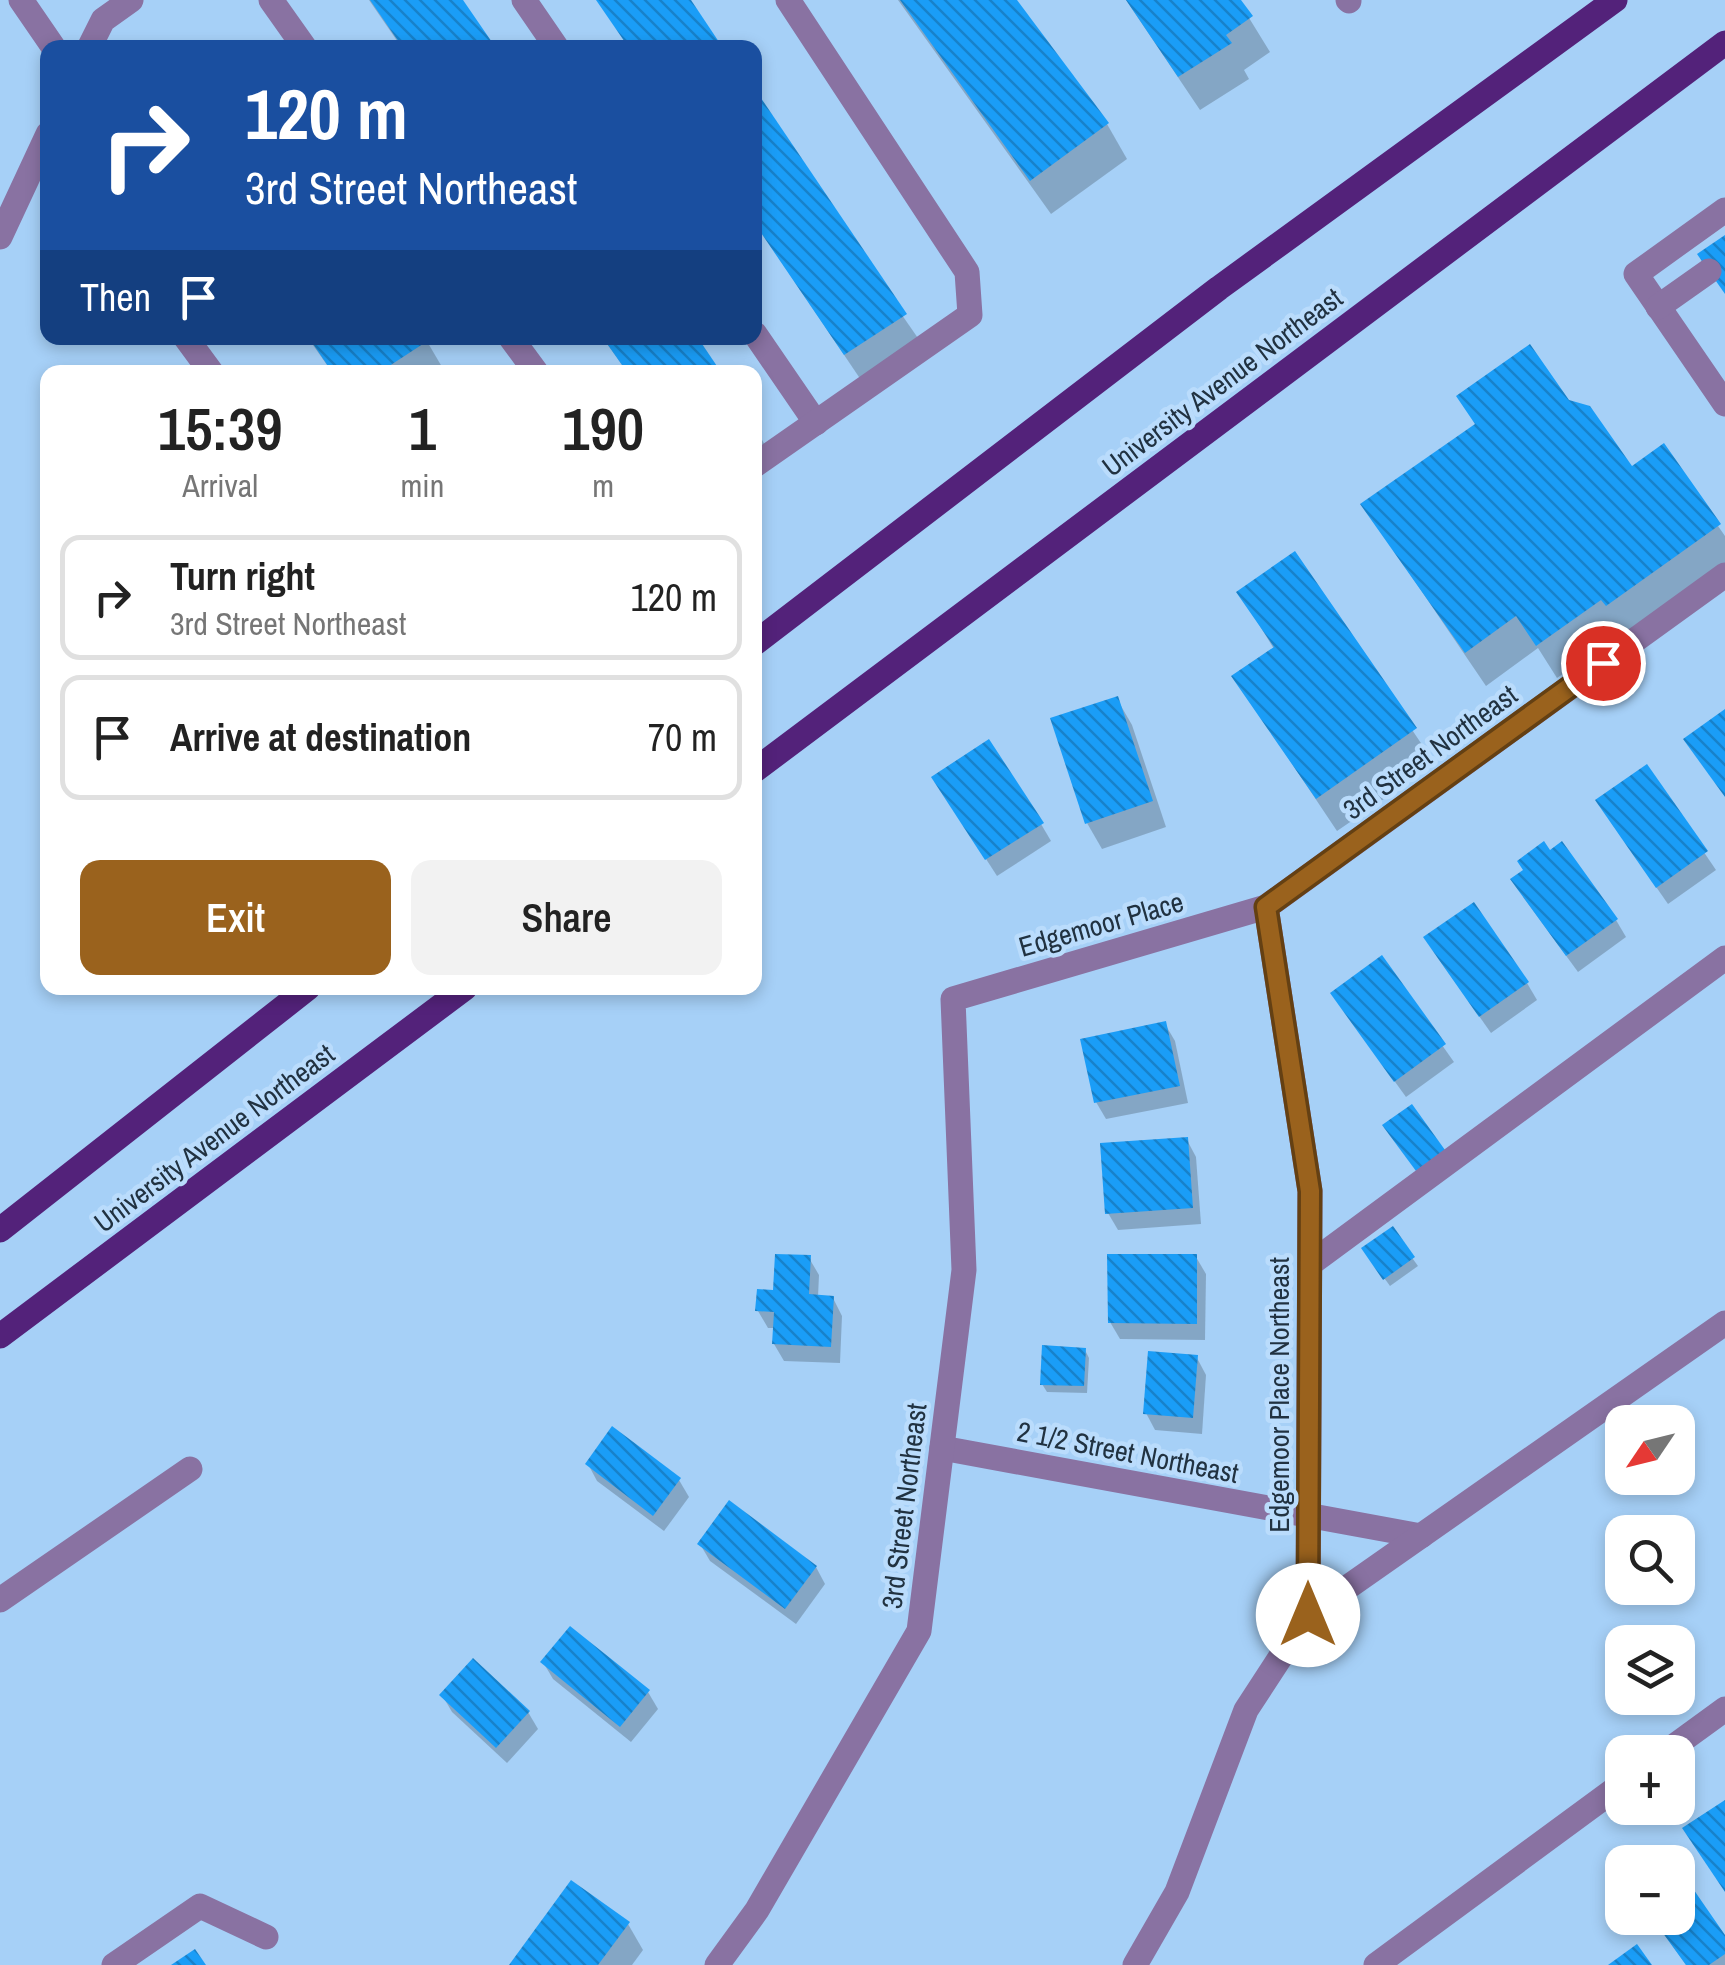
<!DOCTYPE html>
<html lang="en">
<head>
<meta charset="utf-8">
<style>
  :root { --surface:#fff; --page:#f2f2f2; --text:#222; --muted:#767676; --line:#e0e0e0; --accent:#9a621d }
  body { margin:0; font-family:"Archivo Narrow",sans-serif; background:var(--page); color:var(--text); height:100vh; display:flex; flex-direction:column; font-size:38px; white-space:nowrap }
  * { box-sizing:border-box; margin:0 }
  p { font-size:32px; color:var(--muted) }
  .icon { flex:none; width:55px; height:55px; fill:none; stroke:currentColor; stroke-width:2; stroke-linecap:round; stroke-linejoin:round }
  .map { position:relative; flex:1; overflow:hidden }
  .side { position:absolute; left:40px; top:365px; width:722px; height:630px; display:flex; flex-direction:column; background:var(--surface); border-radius:20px; box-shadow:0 5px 15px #0003 }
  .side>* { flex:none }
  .hud { position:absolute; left:40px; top:40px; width:722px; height:305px; border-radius:20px; box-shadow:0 5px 15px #0003; background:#1a4fa0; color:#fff; overflow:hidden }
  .needle { width:65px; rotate:235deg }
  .fabs { position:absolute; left:1605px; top:1405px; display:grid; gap:20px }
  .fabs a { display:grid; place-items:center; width:90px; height:90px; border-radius:20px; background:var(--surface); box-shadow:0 5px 15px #0003; font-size:50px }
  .pin { position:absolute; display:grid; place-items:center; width:85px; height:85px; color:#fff; margin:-42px; border:5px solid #fff; border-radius:50%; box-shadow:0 2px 10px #0007 }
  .me { position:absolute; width:110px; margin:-55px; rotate:0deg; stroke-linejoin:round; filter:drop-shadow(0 0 8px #0008) }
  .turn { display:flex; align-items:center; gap:35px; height:210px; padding:0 40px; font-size:45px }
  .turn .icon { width:130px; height:130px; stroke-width:2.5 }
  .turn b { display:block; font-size:70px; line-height:85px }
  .then { display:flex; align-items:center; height:95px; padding:0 40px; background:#0003; gap:20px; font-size:38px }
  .eta { display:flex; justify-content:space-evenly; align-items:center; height:170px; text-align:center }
  .eta b { font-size:60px; font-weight:600; line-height:70px }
  .cta { display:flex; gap:20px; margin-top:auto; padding:20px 40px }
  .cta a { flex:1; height:115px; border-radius:20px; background:var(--accent); color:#fff; font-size:40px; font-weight:600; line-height:115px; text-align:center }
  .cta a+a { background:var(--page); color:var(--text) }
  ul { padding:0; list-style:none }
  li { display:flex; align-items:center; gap:30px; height:125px; margin:0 20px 15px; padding:0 20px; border:5px solid var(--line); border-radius:20px }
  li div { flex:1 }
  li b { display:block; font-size:38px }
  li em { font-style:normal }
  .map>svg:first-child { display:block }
  .shadow { fill:#0003 }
  .building { fill:url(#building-back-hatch) }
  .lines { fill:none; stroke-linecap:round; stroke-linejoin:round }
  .minor { stroke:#8972a2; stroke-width:25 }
  .major { stroke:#53227a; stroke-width:25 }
  .route-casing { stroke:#644013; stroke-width:25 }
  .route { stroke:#9a621d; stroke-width:18 }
  .labels { text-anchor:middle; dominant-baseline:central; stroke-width:9; stroke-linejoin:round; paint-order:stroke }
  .street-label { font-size:28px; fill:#213241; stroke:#badcfc }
</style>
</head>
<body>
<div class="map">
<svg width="1725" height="1965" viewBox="0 0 1725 1965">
  <defs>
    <pattern id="building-back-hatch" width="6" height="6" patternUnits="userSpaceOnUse" patternTransform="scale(2.5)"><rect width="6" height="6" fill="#1a9df7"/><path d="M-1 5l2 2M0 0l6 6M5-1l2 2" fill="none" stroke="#1781ca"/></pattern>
  </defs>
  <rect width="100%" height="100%" fill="#a6d0f7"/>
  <g class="shadow">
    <polygon points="369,0 459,0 493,48 402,48"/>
    <polygon points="898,0 1014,0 1107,124 1127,159 1051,214"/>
    <polygon points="1126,0 1238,0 1270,52 1244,70 1249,79 1200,110"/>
    <polygon points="755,103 920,341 861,380 755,223"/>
    <polygon points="308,338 425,338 445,372 332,372"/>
    <polygon points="603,338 695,338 718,372 627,372"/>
    <polygon points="1568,402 1631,470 1663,447 1725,536 1725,569 1627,639 1623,633 1557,678 1538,648 1486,686 1363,505 1476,426"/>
    <polygon points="755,428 772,457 755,468"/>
    <polygon points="1294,554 1435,764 1337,831 1234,677 1274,649 1239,592"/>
    <polygon points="1117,699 1132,725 1166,827 1102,849 1087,823"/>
    <polygon points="1646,767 1716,870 1668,904 1608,818"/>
    <polygon points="944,794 1041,824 1051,841 997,876"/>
    <polygon points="1523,897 1616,920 1626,937 1578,972"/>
    <polygon points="1436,955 1527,983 1537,1000 1491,1033"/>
    <polygon points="1381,959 1454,1062 1406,1097 1343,1010"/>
    <polygon points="1165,1024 1175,1041 1188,1103 1106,1119 1096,1102"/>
    <polygon points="1187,1140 1196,1157 1201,1224 1118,1230 1108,1213"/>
    <polygon points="1392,1230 1418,1266 1390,1286 1369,1257"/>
    <polygon points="1196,1257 1206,1274 1205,1340 1120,1339 1110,1322"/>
    <polygon points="809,1258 819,1275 818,1297 833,1298 842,1316 840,1363 784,1361 774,1344 775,1328 768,1328 758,1311"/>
    <polygon points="1085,1350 1089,1358 1087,1393 1047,1392 1042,1384"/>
    <polygon points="1197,1358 1206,1375 1202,1434 1155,1430 1146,1413"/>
    <polygon points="588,1464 679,1480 689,1497 664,1531 597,1481"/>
    <polygon points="700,1544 816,1567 825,1584 796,1624 710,1561"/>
    <polygon points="543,1662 648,1692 658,1709 631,1742 553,1679"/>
    <polygon points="442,1695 528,1712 538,1729 507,1763 452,1712"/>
    <polygon points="1678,1872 1725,1940 1725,1965 1686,1965 1653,1918 1678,1918"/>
    <polygon points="628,1924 643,1950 632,1965 512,1965"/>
  </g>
  <g class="building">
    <polygon points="370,0 463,0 496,48 403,48"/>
    <polygon points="596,0 691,0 723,48 629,48"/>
    <polygon points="900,0 1017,0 1109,123 1030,181"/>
    <polygon points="1126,0 1241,0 1253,16 1226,35 1232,43 1178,77"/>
    <polygon points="761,98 907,314 844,355 755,224 755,102"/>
    <polygon points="1725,235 1725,294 1697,254"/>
    <polygon points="309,338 428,338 429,340 380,372 332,372"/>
    <polygon points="603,338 698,338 721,372 627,372"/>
    <polygon points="1530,344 1569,400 1590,406 1632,466 1664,443 1721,524 1606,606 1601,600 1536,646 1516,616 1465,653 1360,504 1475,424 1456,396"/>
    <polygon points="1295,551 1417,728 1316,799 1231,676 1274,647 1236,592"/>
    <polygon points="1118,696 1153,801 1085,824 1050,718"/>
    <polygon points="1725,709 1725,797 1683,739"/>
    <polygon points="989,739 1044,823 985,860 931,777"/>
    <polygon points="1647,764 1708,851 1656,888 1595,800"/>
    <polygon points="1544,841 1550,850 1562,841 1618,919 1566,956 1510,879 1523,870 1517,861"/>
    <polygon points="1474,902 1529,982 1479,1017 1423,937"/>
    <polygon points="1382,955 1446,1044 1394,1082 1330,993"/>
    <polygon points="1166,1021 1180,1086 1094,1103 1080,1039"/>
    <polygon points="1412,1104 1445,1150 1416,1171 1382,1125"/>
    <polygon points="1188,1137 1193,1208 1105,1214 1100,1143"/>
    <polygon points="1393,1226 1415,1257 1383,1280 1361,1248"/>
    <polygon points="775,1254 811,1255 809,1294 834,1296 831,1347 772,1344 774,1312 755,1311 757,1289 773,1290"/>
    <polygon points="1107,1254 1197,1254 1197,1324 1108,1323"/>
    <polygon points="1042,1345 1086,1348 1084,1386 1040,1385"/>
    <polygon points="1148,1351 1198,1355 1193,1418 1143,1414"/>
    <polygon points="612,1426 681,1478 653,1516 585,1464"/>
    <polygon points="729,1500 817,1566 785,1609 697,1544"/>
    <polygon points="570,1626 650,1690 620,1727 540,1662"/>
    <polygon points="473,1658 530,1711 496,1748 439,1695"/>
    <polygon points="1725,1800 1725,1892 1682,1828"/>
    <polygon points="1665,1849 1674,1862 1646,1862"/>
    <polygon points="1678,1867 1725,1935 1725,1954 1709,1965 1686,1965 1652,1918 1678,1918"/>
    <polygon points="571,1880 630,1922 598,1965 509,1965"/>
    <polygon points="1637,1944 1652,1965 1608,1965"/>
    <polygon points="195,1949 206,1965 171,1965"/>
  </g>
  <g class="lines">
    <g class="minor">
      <polyline points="21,0 54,48"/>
      <polyline points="271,0 305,48"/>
      <polyline points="524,0 557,48"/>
      <polyline points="1348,0 1349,1"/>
      <polyline points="89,48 103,20 131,0"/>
      <polyline points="1725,210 1636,274 1725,404"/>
      <polyline points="0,237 48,134"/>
      <polyline points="1658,307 1709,271"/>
      <polyline points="755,334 816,423"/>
      <polyline points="186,338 211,372"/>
      <polyline points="511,338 536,372"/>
      <polyline points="755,465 970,315 967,272 788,0"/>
      <polyline points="1310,1264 1725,958"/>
      <polyline points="942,1448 1421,1536"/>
      <polyline points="0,1600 190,1469"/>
      <polyline points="1308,1615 1725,1323"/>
      <polyline points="1666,1752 1725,1709"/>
      <polyline points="114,1965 200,1906 266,1937"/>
      <polyline points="717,1965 757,1910 919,1631 964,1270 953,999 1266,907 1725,575"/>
      <polyline points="1135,1965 1177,1892 1246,1710 1308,1615 1310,1191 1266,907"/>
      <polyline points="1376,1965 1622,1784"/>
    </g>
    <g class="major">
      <polyline points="755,643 1219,288 1615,0"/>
      <polyline points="755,770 1725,43"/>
      <polyline points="0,1230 308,988"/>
      <polyline points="0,1336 465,988"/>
    </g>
  </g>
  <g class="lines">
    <defs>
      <polyline id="route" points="1308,1615 1310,1191 1266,907 1603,663"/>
    </defs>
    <use href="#route" class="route-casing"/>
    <use href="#route" class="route"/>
  </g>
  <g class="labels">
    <g class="street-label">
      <text transform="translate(1222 382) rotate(-37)">University Avenue Northeast</text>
      <text transform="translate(1430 752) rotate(-36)">3rd Street Northeast</text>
      <text transform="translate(1101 924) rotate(-16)">Edgemoor Place</text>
      <text transform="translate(214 1138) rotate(-37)">University Avenue Northeast</text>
      <text transform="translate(1279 1395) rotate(-90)">Edgemoor Place Northeast</text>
      <text transform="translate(1128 1452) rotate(11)">2 1/2 Street Northeast</text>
      <text transform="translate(904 1506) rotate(-83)">3rd Street Northeast</text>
    </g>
  </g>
</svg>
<div class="fabs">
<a><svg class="needle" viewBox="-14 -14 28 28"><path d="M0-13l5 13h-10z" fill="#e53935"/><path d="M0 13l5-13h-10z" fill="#767676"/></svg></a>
<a><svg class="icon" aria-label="search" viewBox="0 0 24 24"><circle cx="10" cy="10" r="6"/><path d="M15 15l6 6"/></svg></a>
<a><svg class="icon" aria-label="layers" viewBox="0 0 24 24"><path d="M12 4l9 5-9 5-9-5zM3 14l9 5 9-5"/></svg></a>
<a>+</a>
<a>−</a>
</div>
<div class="pin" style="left:1603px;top:663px;background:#d93025"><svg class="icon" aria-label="arrive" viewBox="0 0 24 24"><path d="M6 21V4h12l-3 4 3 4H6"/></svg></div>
<svg class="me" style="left:1308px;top:1615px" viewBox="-20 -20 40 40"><circle r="19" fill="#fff"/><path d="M0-13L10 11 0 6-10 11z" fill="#9a621d"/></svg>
<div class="hud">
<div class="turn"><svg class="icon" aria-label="right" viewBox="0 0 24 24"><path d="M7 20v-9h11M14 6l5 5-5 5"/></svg><div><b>120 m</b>3rd Street Northeast</div></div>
<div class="then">Then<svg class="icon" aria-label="arrive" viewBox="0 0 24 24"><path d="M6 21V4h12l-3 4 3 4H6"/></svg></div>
</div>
<section class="side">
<div class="eta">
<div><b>15:39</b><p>Arrival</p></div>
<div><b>1</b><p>min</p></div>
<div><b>190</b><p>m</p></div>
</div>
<ul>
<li><svg class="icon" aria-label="right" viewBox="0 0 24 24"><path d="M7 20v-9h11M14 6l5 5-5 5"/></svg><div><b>Turn right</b><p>3rd Street Northeast</p></div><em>120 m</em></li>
<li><svg class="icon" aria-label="arrive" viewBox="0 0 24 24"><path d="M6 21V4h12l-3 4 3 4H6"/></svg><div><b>Arrive at destination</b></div><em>70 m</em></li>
</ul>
<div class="cta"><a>Exit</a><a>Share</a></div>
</section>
</div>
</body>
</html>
